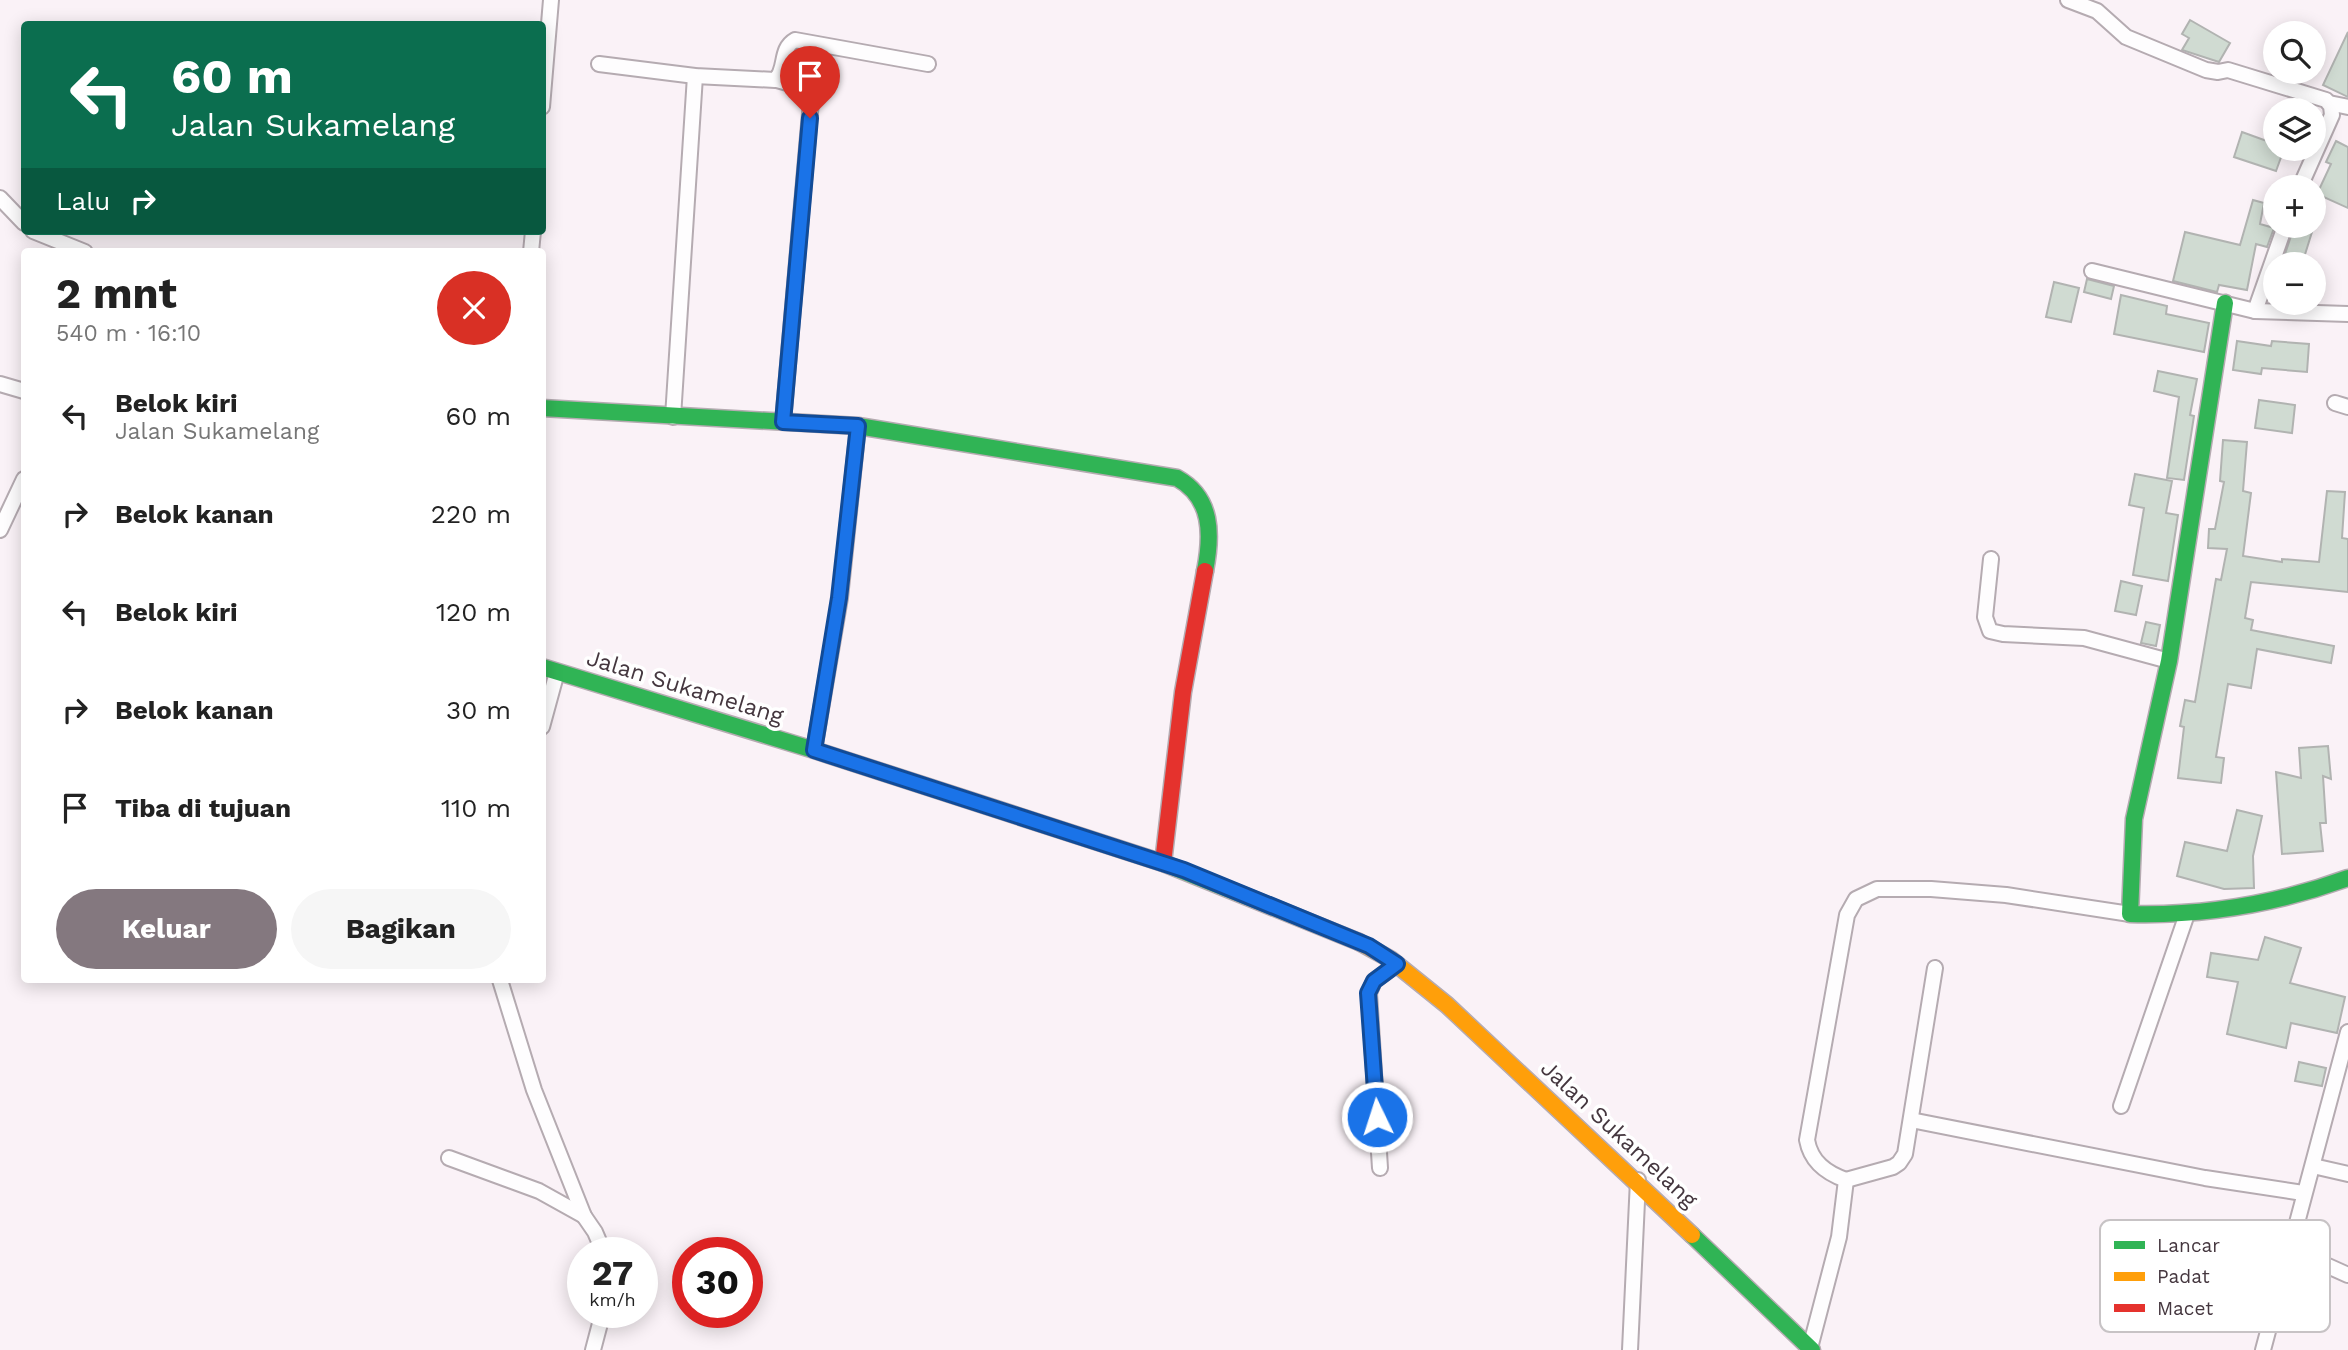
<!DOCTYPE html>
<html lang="id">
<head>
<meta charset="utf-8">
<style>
  :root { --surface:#fff; --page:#f6f6f6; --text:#222; --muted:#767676; --accent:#84787f }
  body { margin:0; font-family:"Work Sans",sans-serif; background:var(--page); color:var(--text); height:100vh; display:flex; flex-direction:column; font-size:26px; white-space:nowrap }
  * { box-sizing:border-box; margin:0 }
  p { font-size:23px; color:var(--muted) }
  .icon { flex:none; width:38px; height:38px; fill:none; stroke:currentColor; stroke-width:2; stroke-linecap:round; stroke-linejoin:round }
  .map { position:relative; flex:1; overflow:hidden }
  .sheet { position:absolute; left:21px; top:248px; width:525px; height:735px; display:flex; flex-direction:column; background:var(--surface); border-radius:7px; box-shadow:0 4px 18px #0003 }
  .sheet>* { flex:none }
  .top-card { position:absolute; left:21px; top:21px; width:525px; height:214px; border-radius:7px; box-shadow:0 4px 18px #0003; background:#0b6e4f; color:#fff; overflow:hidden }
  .controls { position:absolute; left:2263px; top:21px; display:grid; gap:14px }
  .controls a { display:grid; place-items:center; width:63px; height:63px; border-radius:50%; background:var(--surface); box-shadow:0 4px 18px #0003; font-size:35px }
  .speed { position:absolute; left:567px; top:1237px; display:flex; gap:14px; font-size:35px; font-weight:700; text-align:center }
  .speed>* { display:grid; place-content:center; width:91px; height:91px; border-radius:50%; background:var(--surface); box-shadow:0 4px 18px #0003; line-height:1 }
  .speed small { font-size:18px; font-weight:400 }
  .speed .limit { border:10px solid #d22; background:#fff; color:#111 }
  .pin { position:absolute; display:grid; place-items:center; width:60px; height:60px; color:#fff; margin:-72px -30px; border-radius:50% 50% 50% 0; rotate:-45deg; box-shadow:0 0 7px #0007 }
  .pin .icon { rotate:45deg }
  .me { position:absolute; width:77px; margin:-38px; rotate:356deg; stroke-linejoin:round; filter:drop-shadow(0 0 5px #0008) }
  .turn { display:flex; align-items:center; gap:24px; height:147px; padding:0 35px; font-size:32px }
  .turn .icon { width:91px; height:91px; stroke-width:2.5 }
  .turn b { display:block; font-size:49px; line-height:60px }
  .then { display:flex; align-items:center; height:66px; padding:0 35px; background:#0003; gap:14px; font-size:26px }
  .round { display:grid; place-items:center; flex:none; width:74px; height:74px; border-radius:37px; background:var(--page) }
  .head { display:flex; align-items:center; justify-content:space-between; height:119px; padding:0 35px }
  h1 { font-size:42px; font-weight:700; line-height:52px }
  .button { display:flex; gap:14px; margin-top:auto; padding:14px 35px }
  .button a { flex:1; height:80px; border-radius:42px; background:var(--accent); color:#fff; font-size:28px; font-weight:700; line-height:80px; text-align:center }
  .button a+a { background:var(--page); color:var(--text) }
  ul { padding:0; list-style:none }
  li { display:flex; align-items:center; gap:21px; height:98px; padding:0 35px }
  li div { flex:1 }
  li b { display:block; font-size:26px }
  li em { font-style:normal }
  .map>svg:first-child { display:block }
  .building { fill:#d0dbd2; stroke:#b1b3b1; stroke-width:2 }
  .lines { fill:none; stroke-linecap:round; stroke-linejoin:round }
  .street-casing { stroke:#b5abb1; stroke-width:18 }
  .fast-casing { stroke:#b5abb1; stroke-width:19 }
  .slow-casing { stroke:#b5abb1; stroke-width:19 }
  .jam-casing { stroke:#b5abb1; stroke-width:19 }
  .street { stroke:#fefdfe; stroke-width:14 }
  .fast { stroke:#30b455; stroke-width:16 }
  .slow { stroke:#ff9f0a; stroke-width:16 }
  .jam { stroke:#e5322d; stroke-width:16 }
  .route-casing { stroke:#114b97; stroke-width:18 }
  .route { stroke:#1a73e8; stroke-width:12 }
  .labels { text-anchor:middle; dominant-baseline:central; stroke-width:7; stroke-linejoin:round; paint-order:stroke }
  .street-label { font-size:23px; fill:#45373f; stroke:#fff }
  .key { fill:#fff; stroke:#c7c3c5; stroke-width:2 }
  .key-label { font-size:19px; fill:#45373f }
</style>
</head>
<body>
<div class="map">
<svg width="2348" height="1350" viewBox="0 0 2348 1350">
  <rect width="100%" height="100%" fill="#faf2f7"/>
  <g class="building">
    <polygon points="2190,20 2230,43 2219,62 2182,50 2189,38 2182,34"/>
    <polygon points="2348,32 2348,97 2323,85"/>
    <polygon points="2242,132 2275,144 2275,149 2284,149 2276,171 2234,157"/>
    <polygon points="2336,141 2348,147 2348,208 2317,194 2331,164 2326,162"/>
    <polygon points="2253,200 2264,203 2260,224 2274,228 2267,247 2256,244 2247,290 2219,285 2217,292 2173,281 2185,232 2240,245"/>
    <polygon points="2294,227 2312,232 2302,264 2287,264 2289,255 2285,254"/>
    <polygon points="2087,279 2114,286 2111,299 2084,292"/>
    <polygon points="2054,282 2079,288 2071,322 2046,317"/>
    <polygon points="2121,295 2167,306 2166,314 2209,323 2204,352 2114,334"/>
    <polygon points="2237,341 2271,346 2272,341 2309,344 2307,372 2262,368 2261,374 2233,370"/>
    <polygon points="2158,371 2197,379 2190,415 2194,416 2184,480 2167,478 2179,397 2154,391"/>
    <polygon points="2259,400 2295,405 2292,433 2255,428"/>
    <polygon points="2223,440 2247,442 2243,491 2251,493 2243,556 2282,562 2282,559 2319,562 2327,491 2345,492 2342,538 2348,539 2348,592 2251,582 2245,618 2253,620 2251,630 2334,646 2331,663 2257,649 2251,688 2228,684 2216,757 2224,758 2221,783 2178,778 2184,727 2180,726 2185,700 2195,702 2216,579 2221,580 2227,549 2208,548 2209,529 2215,529 2224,482 2220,481"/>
    <polygon points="2135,474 2172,481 2166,513 2178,515 2168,581 2133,575 2144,508 2129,505"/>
    <polygon points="2121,581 2142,586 2136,615 2115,611"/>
    <polygon points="2146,622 2160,625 2156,646 2141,643"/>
    <polygon points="2328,746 2331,779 2323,776 2326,823 2320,823 2323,851 2282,854 2276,772 2301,778 2299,748"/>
    <polygon points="2237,810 2262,816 2253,856 2254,888 2224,889 2177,876 2185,842 2227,851"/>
    <polygon points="2265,937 2301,948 2290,983 2345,997 2337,1033 2291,1023 2286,1048 2227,1034 2238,982 2207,977 2211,953 2258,960"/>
    <polygon points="2299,1062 2326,1068 2322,1086 2295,1081"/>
  </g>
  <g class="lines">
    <defs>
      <g id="street">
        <polyline points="2068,0 2097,11 2126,37 2206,70 2218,72 2228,70 2326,100 2331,106 2332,115 2300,187"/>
        <path d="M599 64 695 76 775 80C787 70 779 49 795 40L928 64"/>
        <polyline points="777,80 812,90 783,422"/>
        <polyline points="2329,103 2348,107"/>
        <polyline points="542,107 551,0"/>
        <polyline points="0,198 24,223"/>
        <polyline points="33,231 85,252"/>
        <polyline points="531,252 533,231"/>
        <polyline points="2092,271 2255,311 2348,314"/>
        <polyline points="2255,311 2285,226"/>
        <polyline points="0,384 24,391"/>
        <polyline points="2335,403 2348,407"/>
        <polyline points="673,417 695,76"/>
        <polyline points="0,530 24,479"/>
        <polyline points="1991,559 1985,617 1990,631 2003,634 2084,638 2169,661"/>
        <polyline points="542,727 557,672"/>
        <polyline points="814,750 840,598 858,426"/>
        <polyline points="500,980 534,1090 584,1216 595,1232 604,1253"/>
        <polyline points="2121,1106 2187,914"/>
        <polyline points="1911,1120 2205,1178 2303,1193"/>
        <polyline points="449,1158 539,1191 584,1216"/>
        <polyline points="2313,1166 2348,1174"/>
        <polyline points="1380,1168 1369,993 1374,981 1397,964"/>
        <polyline points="1846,1180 1893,1167 1899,1163 1905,1154 1935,968"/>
        <polyline points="2290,1249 2348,1275"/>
        <path d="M1810 1348 1839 1237 1846 1180C1826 1173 1811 1162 1807 1140L1847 915 1856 899 1877 889H1931L2006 895 2130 914"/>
        <polyline points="593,1350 603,1312"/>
        <polyline points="1630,1350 1638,1180"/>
        <polyline points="2263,1350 2348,1032"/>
      </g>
      <g id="fast">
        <path d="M2225 303 2169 661 2134 819 2130 914C2206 916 2277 904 2348 878"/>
        <path d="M542 408 858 426 1177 478C1213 498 1212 535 1205 571"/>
        <polyline points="542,667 814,750 1163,863 1359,942"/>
        <polyline points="1692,1235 1812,1350"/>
      </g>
      <polyline id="slow" points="1359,942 1390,959 1447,1005 1692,1235"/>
      <polyline id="jam" points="1163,863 1183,692 1205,571"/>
    </defs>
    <use href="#street" class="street-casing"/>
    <use href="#fast" class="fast-casing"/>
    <use href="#slow" class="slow-casing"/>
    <use href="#jam" class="jam-casing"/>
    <use href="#street" class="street"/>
    <use href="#fast" class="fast"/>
    <use href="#slow" class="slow"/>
    <use href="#jam" class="jam"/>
  </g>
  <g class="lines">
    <defs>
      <polyline id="route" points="810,118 783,422 858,426 839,598 814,750 1184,870 1369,946 1397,964 1374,981 1368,993 1377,1117"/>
    </defs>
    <use href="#route" class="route-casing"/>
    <use href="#route" class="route"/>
  </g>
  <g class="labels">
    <g class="street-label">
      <text transform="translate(685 687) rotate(17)">Jalan Sukamelang</text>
      <text transform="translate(1619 1134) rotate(43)">Jalan Sukamelang</text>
    </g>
  </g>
  <rect x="2100" y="1220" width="230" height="112" rx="10" class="key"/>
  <rect x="2114" y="1241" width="31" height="8" fill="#30b455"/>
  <rect x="2114" y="1272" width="31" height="9" fill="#ff9f0a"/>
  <rect x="2114" y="1304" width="31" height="8" fill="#e5322d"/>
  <g class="key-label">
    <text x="2157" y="1252">Lancar</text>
    <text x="2157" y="1283">Padat</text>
    <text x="2157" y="1315">Macet</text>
  </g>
</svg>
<div class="controls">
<a><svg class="icon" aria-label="search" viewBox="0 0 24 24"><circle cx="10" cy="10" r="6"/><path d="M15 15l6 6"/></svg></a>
<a><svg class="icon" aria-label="layers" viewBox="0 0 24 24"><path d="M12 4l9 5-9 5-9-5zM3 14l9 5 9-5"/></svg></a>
<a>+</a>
<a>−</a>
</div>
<div class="speed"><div>27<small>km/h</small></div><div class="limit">30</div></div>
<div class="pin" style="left:810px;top:118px;background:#d93025"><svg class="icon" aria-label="arrive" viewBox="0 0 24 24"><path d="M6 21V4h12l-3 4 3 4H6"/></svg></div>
<svg class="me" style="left:1377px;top:1117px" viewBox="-20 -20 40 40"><circle r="17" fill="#1a73e8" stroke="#fff" stroke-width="3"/><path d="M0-11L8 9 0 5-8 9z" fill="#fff"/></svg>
<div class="top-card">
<div class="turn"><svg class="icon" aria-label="left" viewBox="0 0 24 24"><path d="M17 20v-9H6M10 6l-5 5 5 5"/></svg><div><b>60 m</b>Jalan Sukamelang</div></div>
<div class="then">Lalu<svg class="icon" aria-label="right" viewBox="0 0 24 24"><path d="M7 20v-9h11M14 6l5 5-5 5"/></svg></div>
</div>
<section class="sheet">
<div class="head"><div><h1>2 mnt</h1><p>540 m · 16:10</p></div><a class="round" style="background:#d93025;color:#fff"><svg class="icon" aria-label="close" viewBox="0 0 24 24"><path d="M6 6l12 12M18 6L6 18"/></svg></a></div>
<ul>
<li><svg class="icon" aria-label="left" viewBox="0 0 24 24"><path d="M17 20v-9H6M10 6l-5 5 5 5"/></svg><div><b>Belok kiri</b><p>Jalan Sukamelang</p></div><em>60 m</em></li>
<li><svg class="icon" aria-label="right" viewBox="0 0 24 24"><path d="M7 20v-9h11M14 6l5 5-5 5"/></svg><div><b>Belok kanan</b></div><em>220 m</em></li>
<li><svg class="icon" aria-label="left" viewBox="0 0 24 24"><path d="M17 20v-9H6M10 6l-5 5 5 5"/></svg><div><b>Belok kiri</b></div><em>120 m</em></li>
<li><svg class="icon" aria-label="right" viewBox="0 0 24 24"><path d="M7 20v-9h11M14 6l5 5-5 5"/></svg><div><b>Belok kanan</b></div><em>30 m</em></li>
<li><svg class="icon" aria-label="arrive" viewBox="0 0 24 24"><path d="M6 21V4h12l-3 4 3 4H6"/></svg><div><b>Tiba di tujuan</b></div><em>110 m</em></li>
</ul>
<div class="button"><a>Keluar</a><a>Bagikan</a></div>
</section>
</div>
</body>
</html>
